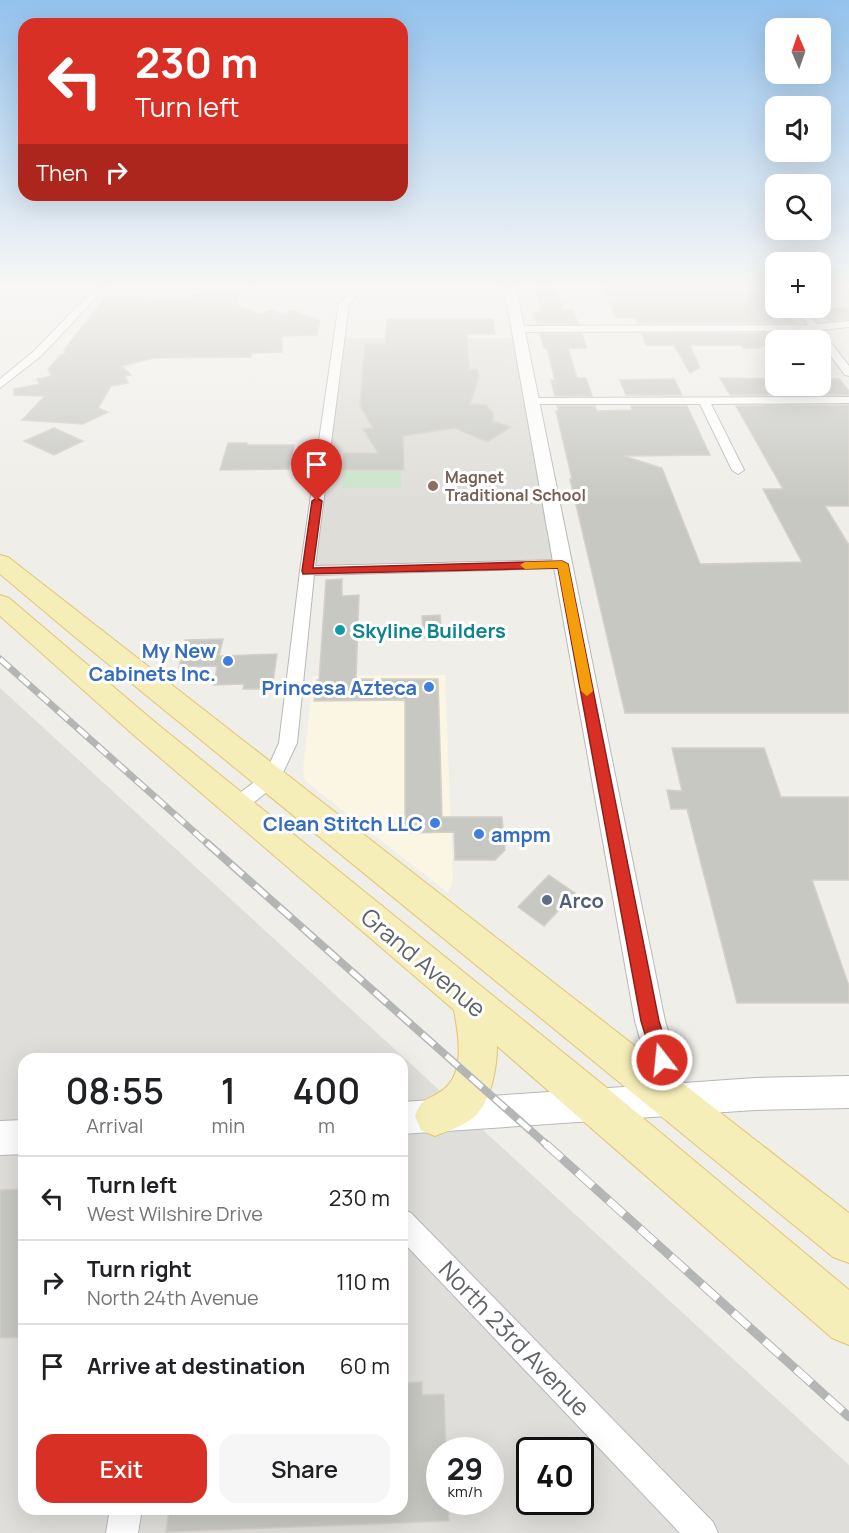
<!DOCTYPE html>
<html lang="en">
<head>
<meta charset="utf-8">
<style>
  :root { --surface:#fff; --page:#f6f6f6; --text:#202124; --muted:#757577; --line:#e0e0e0; --accent:#d93025 }
  body { margin:0; font-family:Manrope,sans-serif; background:var(--page); color:var(--text); height:100vh; display:flex; flex-direction:column; font-size:22px; white-space:nowrap }
  * { box-sizing:border-box; margin:0 }
  p { font-size:20px; color:var(--muted) }
  .icon { flex:none; width:33px; height:33px; fill:none; stroke:currentColor; stroke-width:2; stroke-linecap:round; stroke-linejoin:round }
  .map { position:relative; flex:1; overflow:hidden }
  .side { position:absolute; left:18px; top:1053px; width:390px; height:462px; display:flex; flex-direction:column; background:var(--surface); border-radius:18px; box-shadow:0 6px 24px #0002 }
  .side>* { flex:none }
  .top-card { position:absolute; left:18px; top:18px; width:390px; height:183px; border-radius:18px; box-shadow:0 6px 24px #0002; background:#d93025; color:#fff; overflow:hidden }
  .needle { width:39px; rotate:358deg }
  .controls { position:absolute; left:765px; top:18px; display:grid; gap:12px }
  .controls a { display:grid; place-items:center; width:66px; height:66px; border-radius:12px; background:var(--surface); box-shadow:0 6px 24px #0002; font-size:30px }
  .speed { position:absolute; left:426px; top:1437px; display:flex; gap:12px; font-size:30px; font-weight:700; text-align:center }
  .speed>* { display:grid; place-content:center; width:78px; height:78px; border-radius:50%; background:var(--surface); box-shadow:0 6px 24px #0002; line-height:1 }
  .speed small { font-size:15px; font-weight:400 }
  .speed .limit { border:3px solid #111; border-radius:9px; background:#fff; color:#111 }
  .pin { position:absolute; display:grid; place-items:center; width:51px; height:51px; color:#fff; margin:-62px -26px; border-radius:50% 50% 50% 0; rotate:-45deg; box-shadow:0 0 6px #0007 }
  .pin .icon { rotate:45deg }
  .me { position:absolute; width:66px; margin:-33px; rotate:344deg; stroke-linejoin:round; filter:drop-shadow(0 0 4px #0008) }
  .turn { display:flex; align-items:center; gap:21px; height:126px; padding:0 18px; font-size:27px }
  .turn .icon { width:78px; height:78px; stroke-width:2.5 }
  .turn b { display:block; font-size:42px; line-height:51px }
  .then { display:flex; align-items:center; height:57px; padding:0 18px; background:#0003; gap:12px; font-size:22px }
  .eta { display:flex; justify-content:space-evenly; align-items:center; height:102px; text-align:center }
  .eta b { font-size:36px; font-weight:600; line-height:42px }
  .cta { display:flex; gap:12px; margin-top:auto; padding:12px 18px }
  .cta a { flex:1; height:69px; border-radius:18px; background:var(--accent); color:#fff; font-size:24px; font-weight:600; line-height:69px; text-align:center }
  .cta a+a { background:var(--page); color:var(--text) }
  ul { padding:0; list-style:none }
  li { display:flex; align-items:center; gap:18px; height:84px; padding:0 18px; border-top:2px solid var(--line) }
  li div { flex:1 }
  li b { display:block; font-size:22px }
  li em { font-style:normal }
  .map>svg:first-child { display:block }
  .commercial { fill:#faf6e3 }
  .industrial { fill:#dfdeda; fill-rule:evenodd }
  .education { fill:#dfddd7 }
  .green { fill:#c9e4c9 }
  .building { fill:#c8c8c3; stroke:#d4d0c8; stroke-width:1.5 }
  .lines { fill:none; stroke-linecap:round; stroke-linejoin:round }
  .minor-casing { stroke:#b5b8bb; stroke-width:2 }
  .tertiary-casing { stroke:#b5b8bb; stroke-width:2 }
  .primary-casing { stroke:#e1c570; stroke-width:2 }
  .minor { fill:#fff; fill-rule:evenodd }
  .tertiary { fill:#fff; fill-rule:evenodd }
  .primary { fill:#f6eeb8; fill-rule:evenodd }
  .rail-far2-casing { stroke:#b4b5b5; stroke-width:7 }
  .rail-far1-casing { stroke:#b4b5b5; stroke-width:8 }
  .rail-casing { stroke:#b4b5b5; stroke-width:9 }
  .rail-far2 { stroke:#fff; stroke-width:4.5; stroke-dasharray:13; stroke-linecap:butt }
  .rail-far1 { stroke:#fff; stroke-width:5; stroke-dasharray:16; stroke-linecap:butt }
  .rail { stroke:#fff; stroke-width:7; stroke-dasharray:21; stroke-linecap:butt }
  .route { fill:#d93025; stroke:#8d1f18; stroke-width:1.5 }
  .slow { fill:#f59e0b }
  .education-dot { fill:#8d6e63; stroke:#fff; stroke-width:2 }
  .culture-dot { fill:#0f9aa8; stroke:#fff; stroke-width:2 }
  .shop-dot { fill:#3f7fe0; stroke:#fff; stroke-width:2 }
  .service-dot { fill:#5c6f8a; stroke:#fff; stroke-width:2 }
  .labels { text-anchor:middle; dominant-baseline:central; stroke-width:6; stroke-linejoin:round; paint-order:stroke }
  .far-education-label { font-size:16px; font-weight:bold; fill:#785e54; stroke:#fff; text-anchor:start }
  .culture-label { font-size:20px; font-weight:bold; fill:#0d838f; stroke:#fff; text-anchor:start }
  .shop-label { font-size:20px; font-weight:bold; fill:#366cbe; stroke:#fff; text-anchor:end }
  .service-label { font-size:20px; font-weight:bold; fill:#4e5e75; stroke:#fff; text-anchor:start }
  .near-street-label { font-size:24px; fill:#606367; stroke:#fff }
</style>
</head>
<body>
<div class="map">
<svg width="849" height="1533" viewBox="0 0 849 1533">
  <rect width="100%" height="100%" fill="#f0eee9"/>
  <polygon class="commercial" points="445,675 453,881 448,893 309,784 305,780 303,771 313,676"/>
  <path class="industrial" d="M0 688 849 1465V1533H0ZM24 1059H402V1509H24ZM440 1450H490V1502H440ZM530 1450H580V1502H530Z"/>
  <polygon class="education" points="339,338 519,338 562,564 307,571"/>
  <polygon class="green" points="343,471 401,471 401,488 342,488"/>
  <g class="building">
    <polygon points="603,287 767,287 776,298 776,308 783,308 795,323 638,323 635,318 616,318"/>
    <polygon points="535,288 556,288 563,310 573,310 578,324 537,324 533,313 542,311"/>
    <polygon points="239,294 237,305 261,314 271,310 282,314 292,310 320,320 317,335 282,336 282,352 251,353 251,357 154,358 122,366 131,375 125,376 128,383 111,386 98,408 108,412 83,424 22,420 45,396 14,395 14,389 40,384 37,379 52,376 48,369 61,355 65,354 64,350 106,296 152,297 150,300 190,299 191,295"/>
    <polygon points="849,308 849,319 829,321 819,309"/>
    <polygon points="387,319 493,319 495,334 467,334 469,369 477,369 479,377 470,404 486,405 493,413 493,421 511,427 487,442 455,428 403,436 404,470 343,470 344,453 378,453 363,429 373,428 360,405 365,344 385,344"/>
    <polygon points="802,333 808,340 776,340 776,346 760,346 761,348 743,348 741,345 690,345 700,368 690,373 674,345 646,345 642,334"/>
    <polygon points="540,334 582,334 587,348 568,348 577,378 586,378 592,396 555,396 551,380 555,380 547,348 544,348"/>
    <polygon points="720,378 773,379 776,386 820,386 820,379 839,379 849,391 849,395 730,395"/>
    <polygon points="674,379 682,395 626,395 620,380"/>
    <polygon points="849,405 849,506 825,506 849,545 849,713 625,713 570,479 572,479 556,411 559,411 557,406 595,406 597,411 632,410 631,406 687,406 710,455 624,456 662,468 700,564 802,562 763,489 783,489 736,406"/>
    <polygon points="54,428 83,441 54,455 24,441"/>
    <polygon points="228,443 247,443 247,445 294,445 289,469 220,470"/>
    <polygon points="342,579 342,596 359,595 356,679 438,679 442,817 502,817 505,850 495,860 455,860 454,832 405,833 405,700 314,701 317,680 319,680 326,580"/>
    <polygon points="440,615 442,637 423,638 422,616"/>
    <polygon points="223,639 219,656 277,654 272,689 243,689 244,684 214,685 217,666 179,667 185,640"/>
    <polygon points="672,748 764,748 781,797 849,797 849,880 812,880 849,986 849,1003 737,1003 687,809 671,809 667,790 682,791"/>
    <polygon points="549,875 575,893 544,926 518,907"/>
    <polygon points="24,1189 24,1337 0,1338 0,1190"/>
    <polygon points="422,1382 422,1395 444,1394 446,1450 440,1450 440,1502 448,1502 449,1521 166,1532 169,1509 402,1509 402,1395 405,1395 405,1383"/>
  </g>
  <g class="lines">
    <defs>
      <g id="minor">
        <polygon points="96,287 106,287 41,356 0,388 0,379 33,352"/>
        <polygon points="351,294 356,297 349,304 315,566 562,560 569,564 562,568 314,575 297,743 278,783 243,811 236,813 229,811 227,806 229,801 265,774 279,743 300,571 339,303"/>
        <polygon points="795,308 805,308 817,324 849,321 849,327 821,330 849,366 849,376 845,375 812,331 517,332 512,329 517,326 808,325"/>
        <polygon points="849,397 849,403 711,404 744,470 738,474 732,470 700,404 531,404 525,401 531,398"/>
        <polygon points="402,1209 411,1213 713,1522 718,1533 680,1533 402,1241"/>
        <polygon points="110,1509 142,1509 138,1533 106,1533"/>
      </g>
      <g id="tertiary">
        <polygon points="504,287 516,287 665,1021 684,1083 755,1078 849,1076 849,1108 755,1110 402,1134 402,1102 653,1085 635,1021"/>
        <polygon points="24,1120 24,1154 0,1155 0,1121"/>
      </g>
      <g id="primary">
        <polygon points="0,555 8,557 849,1213 849,1263 833,1257 69,632 0,574"/>
        <path d="M0 595 9 598 156 723 612 1092 849 1290V1345L832 1338 497 1046C497 1068 491 1102 474 1117 463 1126 448 1131 435 1136L421 1130 415 1116C423 1095 428 1102 444 1089 466 1072 458 1033 454 1010L136 737 0 616Z"/>
      </g>
    </defs>
    <use href="#minor" class="minor-casing"/>
    <use href="#tertiary" class="tertiary-casing"/>
    <use href="#primary" class="primary-casing"/>
    <use href="#minor" class="minor"/>
    <use href="#tertiary" class="tertiary"/>
    <use href="#primary" class="primary"/>
    <defs>
      <polyline id="rail-far2" points="0,659 209,845"/>
      <polyline id="rail-far1" points="207,843 548,1146"/>
      <polyline id="rail" points="546,1144 849,1417"/>
    </defs>
    <use href="#rail-far2" class="rail-far2-casing"/>
    <use href="#rail-far1" class="rail-far1-casing"/>
    <use href="#rail" class="rail-casing"/>
    <use href="#rail-far2" class="rail-far2"/>
    <use href="#rail-far1" class="rail-far1"/>
    <use href="#rail" class="rail"/>
  </g>
  <linearGradient id="sky" x2="0" y2="1"><stop stop-color="#93c2ed"/><stop offset="0.57" stop-color="#f8f7f5"/><stop offset="1" stop-color="#f8f7f5" stop-opacity="0"/></linearGradient>
  <rect width="849" height="501" fill="url(#sky)"/>
  <polygon class="route" points="317,498 322,501 313,568 562,561 568,564 659,1021 671,1060 668,1067 662,1069 655,1067 641,1021 558,568 303,574 302,571 312,501"/>
  <polygon class="slow" points="562,561 568,564 593,691 587,696 581,691 558,568 525,569 520,565 525,562"/>
  <circle class="education-dot" cx="433" cy="486" r="6"/>
  <circle class="culture-dot" cx="340" cy="630" r="6"/>
  <g class="shop-dot">
    <circle cx="228" cy="661" r="6"/>
    <circle cx="429" cy="687" r="6"/>
    <circle cx="435" cy="823" r="6"/>
    <circle cx="479" cy="834" r="6"/>
  </g>
  <circle class="service-dot" cx="547" cy="900" r="6"/>
  <g class="labels">
    <g class="far-education-label">
      <text x="445" y="477">Magnet<tspan x="445" dy="18">Traditional School</tspan></text>
    </g>
    <g class="culture-label">
      <text x="352" y="630">Skyline Builders</text>
    </g>
    <g class="shop-label">
      <text x="216" y="650">My New<tspan x="216" dy="23">Cabinets Inc.</tspan></text>
      <text x="417" y="687">Princesa Azteca</text>
      <text x="423" y="823">Clean Stitch LLC</text>
      <text x="491" y="834" text-anchor="start">ampm</text>
    </g>
    <g class="service-label">
      <text x="559" y="900">Arco</text>
    </g>
    <g class="near-street-label">
      <text transform="translate(424 962) rotate(40)">Grand Avenue</text>
      <text transform="translate(515 1338) rotate(46)">North 23rd Avenue</text>
    </g>
  </g>
</svg>
<div class="controls">
<a><svg class="needle" viewBox="-14 -14 28 28"><path d="M0-13l5 13h-10z" fill="#e53935"/><path d="M0 13l5-13h-10z" fill="#757577"/></svg></a>
<a><svg class="icon" aria-label="sound" viewBox="0 0 24 24"><path d="M4 9h4l5-4v14l-5-4H4zM17 9q2 3 0 6"/></svg></a>
<a><svg class="icon" aria-label="search" viewBox="0 0 24 24"><circle cx="10" cy="10" r="6"/><path d="M15 15l6 6"/></svg></a>
<a>+</a>
<a>−</a>
</div>
<div class="speed"><div>29<small>km/h</small></div><div class="limit">40</div></div>
<div class="pin" style="left:317px;top:501px;background:#d93025"><svg class="icon" aria-label="arrive" viewBox="0 0 24 24"><path d="M6 21V4h12l-3 4 3 4H6"/></svg></div>
<svg class="me" style="left:662px;top:1060px" viewBox="-20 -20 40 40"><circle r="17" fill="#d93025" stroke="#fff" stroke-width="3"/><path d="M0-11L8 9 0 5-8 9z" fill="#fff"/></svg>
<div class="top-card">
<div class="turn"><svg class="icon" aria-label="left" viewBox="0 0 24 24"><path d="M17 20v-9H6M10 6l-5 5 5 5"/></svg><div><b>230 m</b>Turn left</div></div>
<div class="then">Then<svg class="icon" aria-label="right" viewBox="0 0 24 24"><path d="M7 20v-9h11M14 6l5 5-5 5"/></svg></div>
</div>
<section class="side">
<div class="eta">
<div><b>08:55</b><p>Arrival</p></div>
<div><b>1</b><p>min</p></div>
<div><b>400</b><p>m</p></div>
</div>
<ul>
<li><svg class="icon" aria-label="left" viewBox="0 0 24 24"><path d="M17 20v-9H6M10 6l-5 5 5 5"/></svg><div><b>Turn left</b><p>West Wilshire Drive</p></div><em>230 m</em></li>
<li><svg class="icon" aria-label="right" viewBox="0 0 24 24"><path d="M7 20v-9h11M14 6l5 5-5 5"/></svg><div><b>Turn right</b><p>North 24th Avenue</p></div><em>110 m</em></li>
<li><svg class="icon" aria-label="arrive" viewBox="0 0 24 24"><path d="M6 21V4h12l-3 4 3 4H6"/></svg><div><b>Arrive at destination</b></div><em>60 m</em></li>
</ul>
<div class="cta"><a>Exit</a><a>Share</a></div>
</section>
</div>
</body>
</html>
